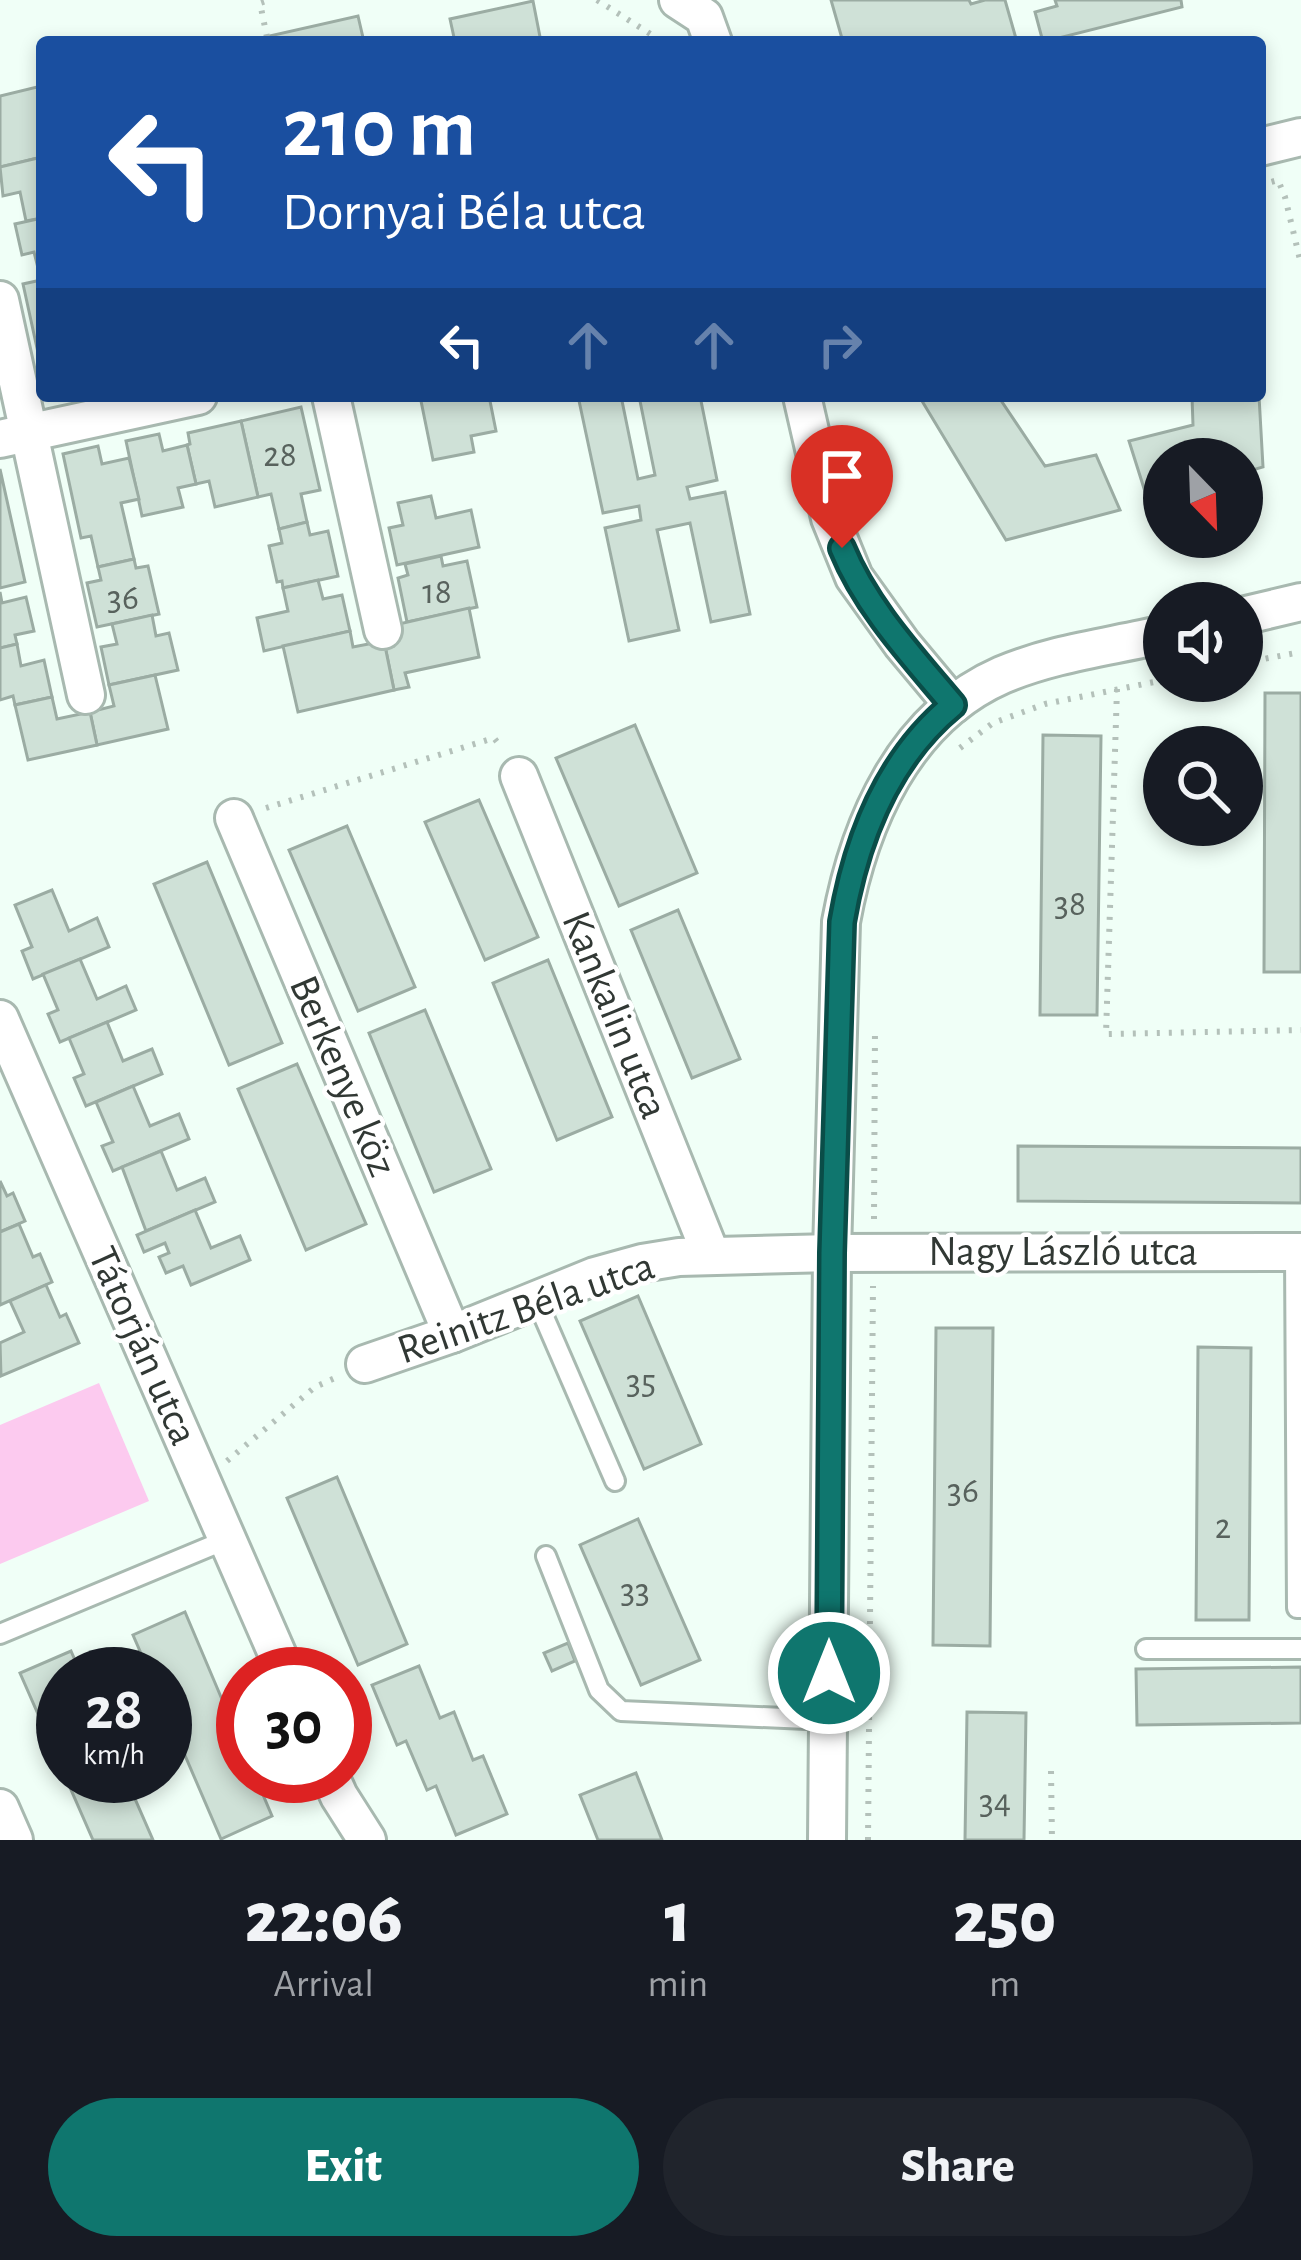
<!DOCTYPE html>
<html lang="en">
<head>
<meta charset="utf-8">
<style>
  :root { --surface:#171b24; --page:#20242c; --text:#f1f3f6; --muted:#9ea1a6; --accent:#0f766e }
  body { margin:0; font-family:"Alegreya Sans",sans-serif; background:var(--page); color:var(--text); height:100vh; display:flex; flex-direction:column; font-size:45px; white-space:nowrap }
  * { box-sizing:border-box; margin:0 }
  p { font-size:39px; color:var(--muted) }
  .icon { flex:none; width:66px; height:66px; fill:none; stroke:currentColor; stroke-width:2; stroke-linecap:round; stroke-linejoin:round }
  .map { position:relative; height:1840px; overflow:hidden }
  .panel { display:flex; flex-direction:column; background:var(--surface); flex:1 }
  .panel>* { flex:none }
  .top-card { position:absolute; left:36px; top:36px; width:1230px; height:366px; border-radius:12px; box-shadow:0 6px 18px #0003; background:#1a4fa0; color:#fff; overflow:hidden }
  .needle { width:78px; rotate:157deg }
  .tools { position:absolute; left:1143px; top:438px; display:grid; gap:24px }
  .tools a { display:grid; place-items:center; width:120px; height:120px; border-radius:50%; background:var(--surface); box-shadow:0 6px 18px #0003; font-size:60px }
  .speed { position:absolute; left:36px; top:1647px; display:flex; gap:24px; font-size:60px; font-weight:700; text-align:center }
  .speed>* { display:grid; place-content:center; width:156px; height:156px; border-radius:50%; background:var(--surface); box-shadow:0 6px 18px #0003; line-height:1 }
  .speed small { font-size:30px; font-weight:400 }
  .speed .limit { border:18px solid #d22; background:#fff; color:#111 }
  .pin { position:absolute; display:grid; place-items:center; width:102px; height:102px; color:#fff; margin:-123px -51px; border-radius:50% 50% 50% 0; rotate:-45deg; box-shadow:0 0 12px #0007 }
  .pin .icon { rotate:45deg }
  .me { position:absolute; width:132px; margin:-66px; rotate:0deg; stroke-linejoin:round; filter:drop-shadow(0 0 9px #0008) }
  .turn { display:flex; align-items:center; gap:42px; height:252px; padding:0 48px; font-size:54px }
  .turn .icon { width:156px; height:156px; stroke-width:2.5 }
  .turn b { display:block; font-size:84px; line-height:102px }
  .lanes { display:flex; align-items:center; height:114px; padding:0 48px; background:#0003; justify-content:center; gap:60px; direction:ltr }
  .lanes .off { opacity:.35 }
  .eta { display:flex; justify-content:space-evenly; align-items:center; height:204px; text-align:center }
  .eta b { font-size:72px; font-weight:800; line-height:84px }
  .cta { display:flex; gap:24px; margin-top:auto; padding:24px 48px }
  .cta a { flex:1; height:138px; border-radius:72px; background:var(--accent); color:#fff; font-size:48px; font-weight:800; line-height:138px; text-align:center }
  .cta a+a { background:var(--page); color:var(--text) }
  .map>svg:first-child { display:block }
  .garden { fill:#fccaef }
  .building { fill:#cfe1d7; stroke:#9baca3; stroke-width:3 }
  .lines { fill:none; stroke-linecap:round; stroke-linejoin:round }
  .lane-casing { stroke:#a8b9b0; stroke-width:24 }
  .street-casing { stroke:#a8b9b0; stroke-width:42 }
  .path { stroke:#b4c1ba; stroke-width:6; stroke-dasharray:3 9; stroke-linecap:butt }
  .lane { stroke:#fff; stroke-width:18 }
  .street { stroke:#fff; stroke-width:36 }
  .route-casing { stroke:#0a4d48; stroke-width:30 }
  .route { stroke:#0f766e; stroke-width:21 }
  .labels { text-anchor:middle; dominant-baseline:central; stroke-width:9; stroke-linejoin:round; paint-order:stroke }
  .number-label { font-size:36px; fill:#58625d }
  .street-label { font-size:42px; fill:#313834; stroke:#fff }
</style>
</head>
<body>
<div class="map">
<svg width="1301" height="1840" viewBox="0 0 1301 1840">
  <rect width="100%" height="100%" fill="#f0fff7"/>
  <polygon class="garden" points="99,1383 149,1501 0,1564 0,1425"/>
  <g class="building">
    <polygon points="831,0 969,0 971,4 985,0 1005,0 1017,42 843,42"/>
    <polygon points="1055,0 1181,0 1182,7 1043,42 1035,12 1057,6"/>
    <polygon points="533,1 541,42 455,42 450,19"/>
    <polygon points="358,16 364,42 257,42 256,39"/>
    <polygon points="37,87 42,111 42,157 0,167 0,96"/>
    <polygon points="42,157 42,218 26,221 20,192 3,196 0,167"/>
    <polygon points="42,218 42,280 41,280 34,252 22,255 15,224"/>
    <polygon points="41,280 42,280 42,371 23,284"/>
    <polygon points="420,396 489,396 496,431 471,436 474,452 433,460"/>
    <polygon points="578,396 621,396 638,479 655,475 639,396 700,396 717,480 687,487 690,499 725,492 750,614 711,622 690,523 657,530 679,630 629,641 605,528 641,520 639,506 603,513"/>
    <polygon points="919,396 998,396 1045,466 1096,455 1120,510 1006,540"/>
    <polygon points="1192,396 1259,396 1263,467 1242,473 1242,459 1164,459 1164,496 1148,501 1129,441 1193,425"/>
    <polygon points="301,407 320,490 301,494 307,522 279,529 271,494 258,497 241,421"/>
    <polygon points="241,421 258,497 215,507 209,481 196,484 187,445 190,444 188,433"/>
    <polygon points="159,434 163,451 187,445 196,484 178,488 183,507 142,516 126,441"/>
    <polygon points="98,446 102,464 129,458 139,499 121,503 134,559 98,567 91,536 81,538 63,454"/>
    <polygon points="0,469 25,582 0,588"/>
    <polygon points="431,496 436,518 471,510 479,547 397,565 389,528 403,525 398,503"/>
    <polygon points="307,522 310,535 328,531 338,576 283,588 282,581 277,582 269,546 282,543 279,529"/>
    <polygon points="441,556 443,566 467,561 477,607 407,622 398,578 408,575 405,564"/>
    <polygon points="134,559 136,568 148,566 159,614 97,627 87,583 101,580 98,567"/>
    <polygon points="318,580 323,599 342,595 350,631 264,651 257,618 288,611 283,588"/>
    <polygon points="0,592 2,603 26,597 34,631 15,635 17,644 0,648"/>
    <polygon points="469,608 479,657 405,673 409,687 394,690 384,641 390,626"/>
    <polygon points="152,615 156,636 169,633 178,670 109,685 101,647 117,644 112,624"/>
    <polygon points="350,631 353,647 384,641 394,690 298,712 283,646"/>
    <polygon points="17,644 21,666 44,660 52,697 15,705 13,696 0,700 0,648"/>
    <polygon points="155,675 168,729 97,745 90,712 114,706 109,685"/>
    <polygon points="1265,693 1301,693 1301,972 1264,972"/>
    <polygon points="52,697 57,719 90,712 97,745 28,760 15,705"/>
    <polygon points="635,725 697,873 619,906 556,758"/>
    <polygon points="1043,735 1101,736 1097,1015 1040,1015"/>
    <polygon points="479,800 538,937 485,960 425,822"/>
    <polygon points="347,826 415,987 358,1011 289,850"/>
    <polygon points="207,862 282,1043 229,1065 154,884"/>
    <polygon points="52,890 69,931 97,918 109,947 33,979 22,951 32,947 15,905"/>
    <polygon points="678,910 740,1059 692,1078 631,930"/>
    <polygon points="80,959 97,999 126,986 136,1010 60,1042 48,1014 58,1010 43,974"/>
    <polygon points="548,960 612,1117 557,1140 493,983"/>
    <polygon points="425,1010 491,1169 434,1192 369,1033"/>
    <polygon points="107,1022 123,1061 152,1049 162,1074 86,1106 74,1078 84,1074 69,1038"/>
    <polygon points="297,1064 366,1224 306,1250 238,1089"/>
    <polygon points="133,1086 150,1126 179,1114 189,1139 113,1171 102,1146 113,1142 96,1102"/>
    <polygon points="1018,1146 1301,1148 1301,1203 1018,1201"/>
    <polygon points="161,1151 177,1190 205,1178 215,1202 146,1231 122,1167"/>
    <polygon points="0,1181 7,1196 13,1193 25,1221 0,1232"/>
    <polygon points="195,1210 211,1248 240,1236 250,1260 191,1285 183,1266 166,1273 159,1257 169,1253 165,1243 144,1252 137,1235"/>
    <polygon points="19,1224 33,1257 40,1254 52,1282 0,1305 0,1232"/>
    <polygon points="46,1285 60,1317 66,1314 79,1343 1,1376 0,1343 24,1332 10,1301"/>
    <polygon points="638,1296 701,1444 644,1469 580,1321"/>
    <polygon points="936,1328 993,1328 990,1646 933,1645"/>
    <polygon points="1198,1347 1251,1348 1249,1620 1196,1620"/>
    <polygon points="337,1477 407,1644 358,1665 287,1498"/>
    <polygon points="638,1519 700,1660 641,1685 580,1545"/>
    <polygon points="185,1612 243,1749 243,1776 255,1776 272,1816 221,1839 165,1709 165,1674 150,1674 133,1635"/>
    <polygon points="568,1643 575,1661 552,1671 544,1653"/>
    <polygon points="71,1651 81,1674 63,1674 63,1771 20,1673"/>
    <polygon points="419,1666 440,1718 454,1712 473,1760 483,1756 507,1814 456,1835 436,1786 427,1790 406,1741 397,1745 372,1685"/>
    <polygon points="1301,1667 1301,1723 1137,1725 1136,1669"/>
    <polygon points="967,1712 1026,1713 1024,1840 965,1840"/>
    <polygon points="636,1773 662,1840 598,1840 580,1795"/>
    <polygon points="65,1776 125,1776 153,1840 93,1840"/>
  </g>
  <g class="lines">
    <defs>
      <g id="lane">
        <polyline points="1295,1252 1297,1608 1301,1608"/>
        <polyline points="537,1301 615,1481"/>
        <polyline points="546,1556 599,1690 621,1711 829,1720"/>
        <polyline points="0,1634 228,1539"/>
        <polyline points="1146,1649 1301,1649"/>
      </g>
      <g id="street">
        <polyline points="678,0 704,17 713,42"/>
        <polyline points="1260,147 1301,137"/>
        <polyline points="0,300 86,695"/>
        <polyline points="331,396 383,630"/>
        <polyline points="802,396 830,518 854,577 902,644 953,705"/>
        <polyline points="0,439 198,396"/>
        <polyline points="1242,616 1301,602"/>
        <polyline points="519,776 711,1255"/>
        <polyline points="234,818 452,1334"/>
        <polyline points="0,1019 286,1674"/>
        <polyline points="365,1364 452,1334 595,1276 642,1263 679,1257 832,1253 1301,1252"/>
        <polyline points="330,1776 339,1796 367,1840"/>
        <polyline points="0,1808 14,1840"/>
        <path d="M827 1840 832 1253 841 922C859 823 904 718 1002 675 1054 653 1109 647 1164 634"/>
      </g>
    </defs>
    <use href="#lane" class="lane-casing"/>
    <use href="#street" class="street-casing"/>
    <g class="path">
      <polyline points="597,0 663,42"/>
      <polyline points="267,37 260,3 269,0"/>
      <polyline points="1260,185 1278,180 1285,197 1301,264"/>
      <polyline points="1242,663 1301,652"/>
      <polyline points="1117,689 1106,1034 1301,1030"/>
      <polyline points="960,748 993,723 1045,704 1164,680"/>
      <polyline points="266,808 494,738 501,747"/>
      <polyline points="874,1219 875,1028"/>
      <polyline points="227,1461 315,1387 335,1378"/>
      <polyline points="1051,1771 1052,1840"/>
      <polyline points="868,1840 873,1286"/>
    </g>
    <use href="#lane" class="lane"/>
    <use href="#street" class="street"/>
  </g>
  <g class="lines">
    <defs>
      <path id="route" d="M829 1673 832 1253 842 922C856 840 887 759 953 705 912 656 866 607 842 548"/>
    </defs>
    <use href="#route" class="route-casing"/>
    <use href="#route" class="route"/>
  </g>
  <g class="labels">
    <g class="number-label">
      <text x="280" y="455">28</text>
      <text x="437" y="592">18</text>
      <text x="123" y="598">36</text>
      <text x="1070" y="904">38</text>
      <text x="641" y="1382">35</text>
      <text x="963" y="1491">36</text>
      <text x="1223" y="1527">2</text>
      <text x="635" y="1591">33</text>
      <text x="995" y="1802">34</text>
    </g>
    <g class="street-label">
      <text transform="translate(615 1015) rotate(68)">Kankalin utca</text>
      <text transform="translate(343 1076) rotate(67)">Berkenye köz</text>
      <text x="1063" y="1252">Nagy László utca</text>
      <text transform="translate(526 1308) rotate(-19)">Reinitz Béla utca</text>
      <text transform="translate(143 1346) rotate(66)">Tátorján utca</text>
    </g>
  </g>
</svg>
<div class="tools">
<a><svg class="needle" viewBox="-14 -14 28 28"><path d="M0-13l5 13h-10z" fill="#e53935"/><path d="M0 13l5-13h-10z" fill="#9ea1a6"/></svg></a>
<a><svg class="icon" aria-label="sound" viewBox="0 0 24 24"><path d="M4 9h4l5-4v14l-5-4H4zM17 9q2 3 0 6"/></svg></a>
<a><svg class="icon" aria-label="search" viewBox="0 0 24 24"><circle cx="10" cy="10" r="6"/><path d="M15 15l6 6"/></svg></a>
</div>
<div class="speed"><div>28<small>km/h</small></div><div class="limit">30</div></div>
<div class="pin" style="left:842px;top:548px;background:#d93025"><svg class="icon" aria-label="arrive" viewBox="0 0 24 24"><path d="M6 21V4h12l-3 4 3 4H6"/></svg></div>
<svg class="me" style="left:829px;top:1673px" viewBox="-20 -20 40 40"><circle r="17" fill="#0f766e" stroke="#fff" stroke-width="3"/><path d="M0-11L8 9 0 5-8 9z" fill="#fff"/></svg>
<div class="top-card">
<div class="turn"><svg class="icon" aria-label="left" viewBox="0 0 24 24"><path d="M17 20v-9H6M10 6l-5 5 5 5"/></svg><div><b>210 m</b>Dornyai Béla utca</div></div>
<div class="lanes"><svg class="icon" aria-label="left" viewBox="0 0 24 24"><path d="M17 20v-9H6M10 6l-5 5 5 5"/></svg><svg class="icon off" aria-label="ahead" viewBox="0 0 24 24"><path d="M12 20V5M6 11l6-6 6 6"/></svg><svg class="icon off" aria-label="ahead" viewBox="0 0 24 24"><path d="M12 20V5M6 11l6-6 6 6"/></svg><svg class="icon off" aria-label="right" viewBox="0 0 24 24"><path d="M7 20v-9h11M14 6l5 5-5 5"/></svg></div>
</div>
</div>
<section class="panel">
<div class="eta">
<div><b>22:06</b><p>Arrival</p></div>
<div><b>1</b><p>min</p></div>
<div><b>250</b><p>m</p></div>
</div>
<div class="cta"><a>Exit</a><a>Share</a></div>
</section>
</body>
</html>
